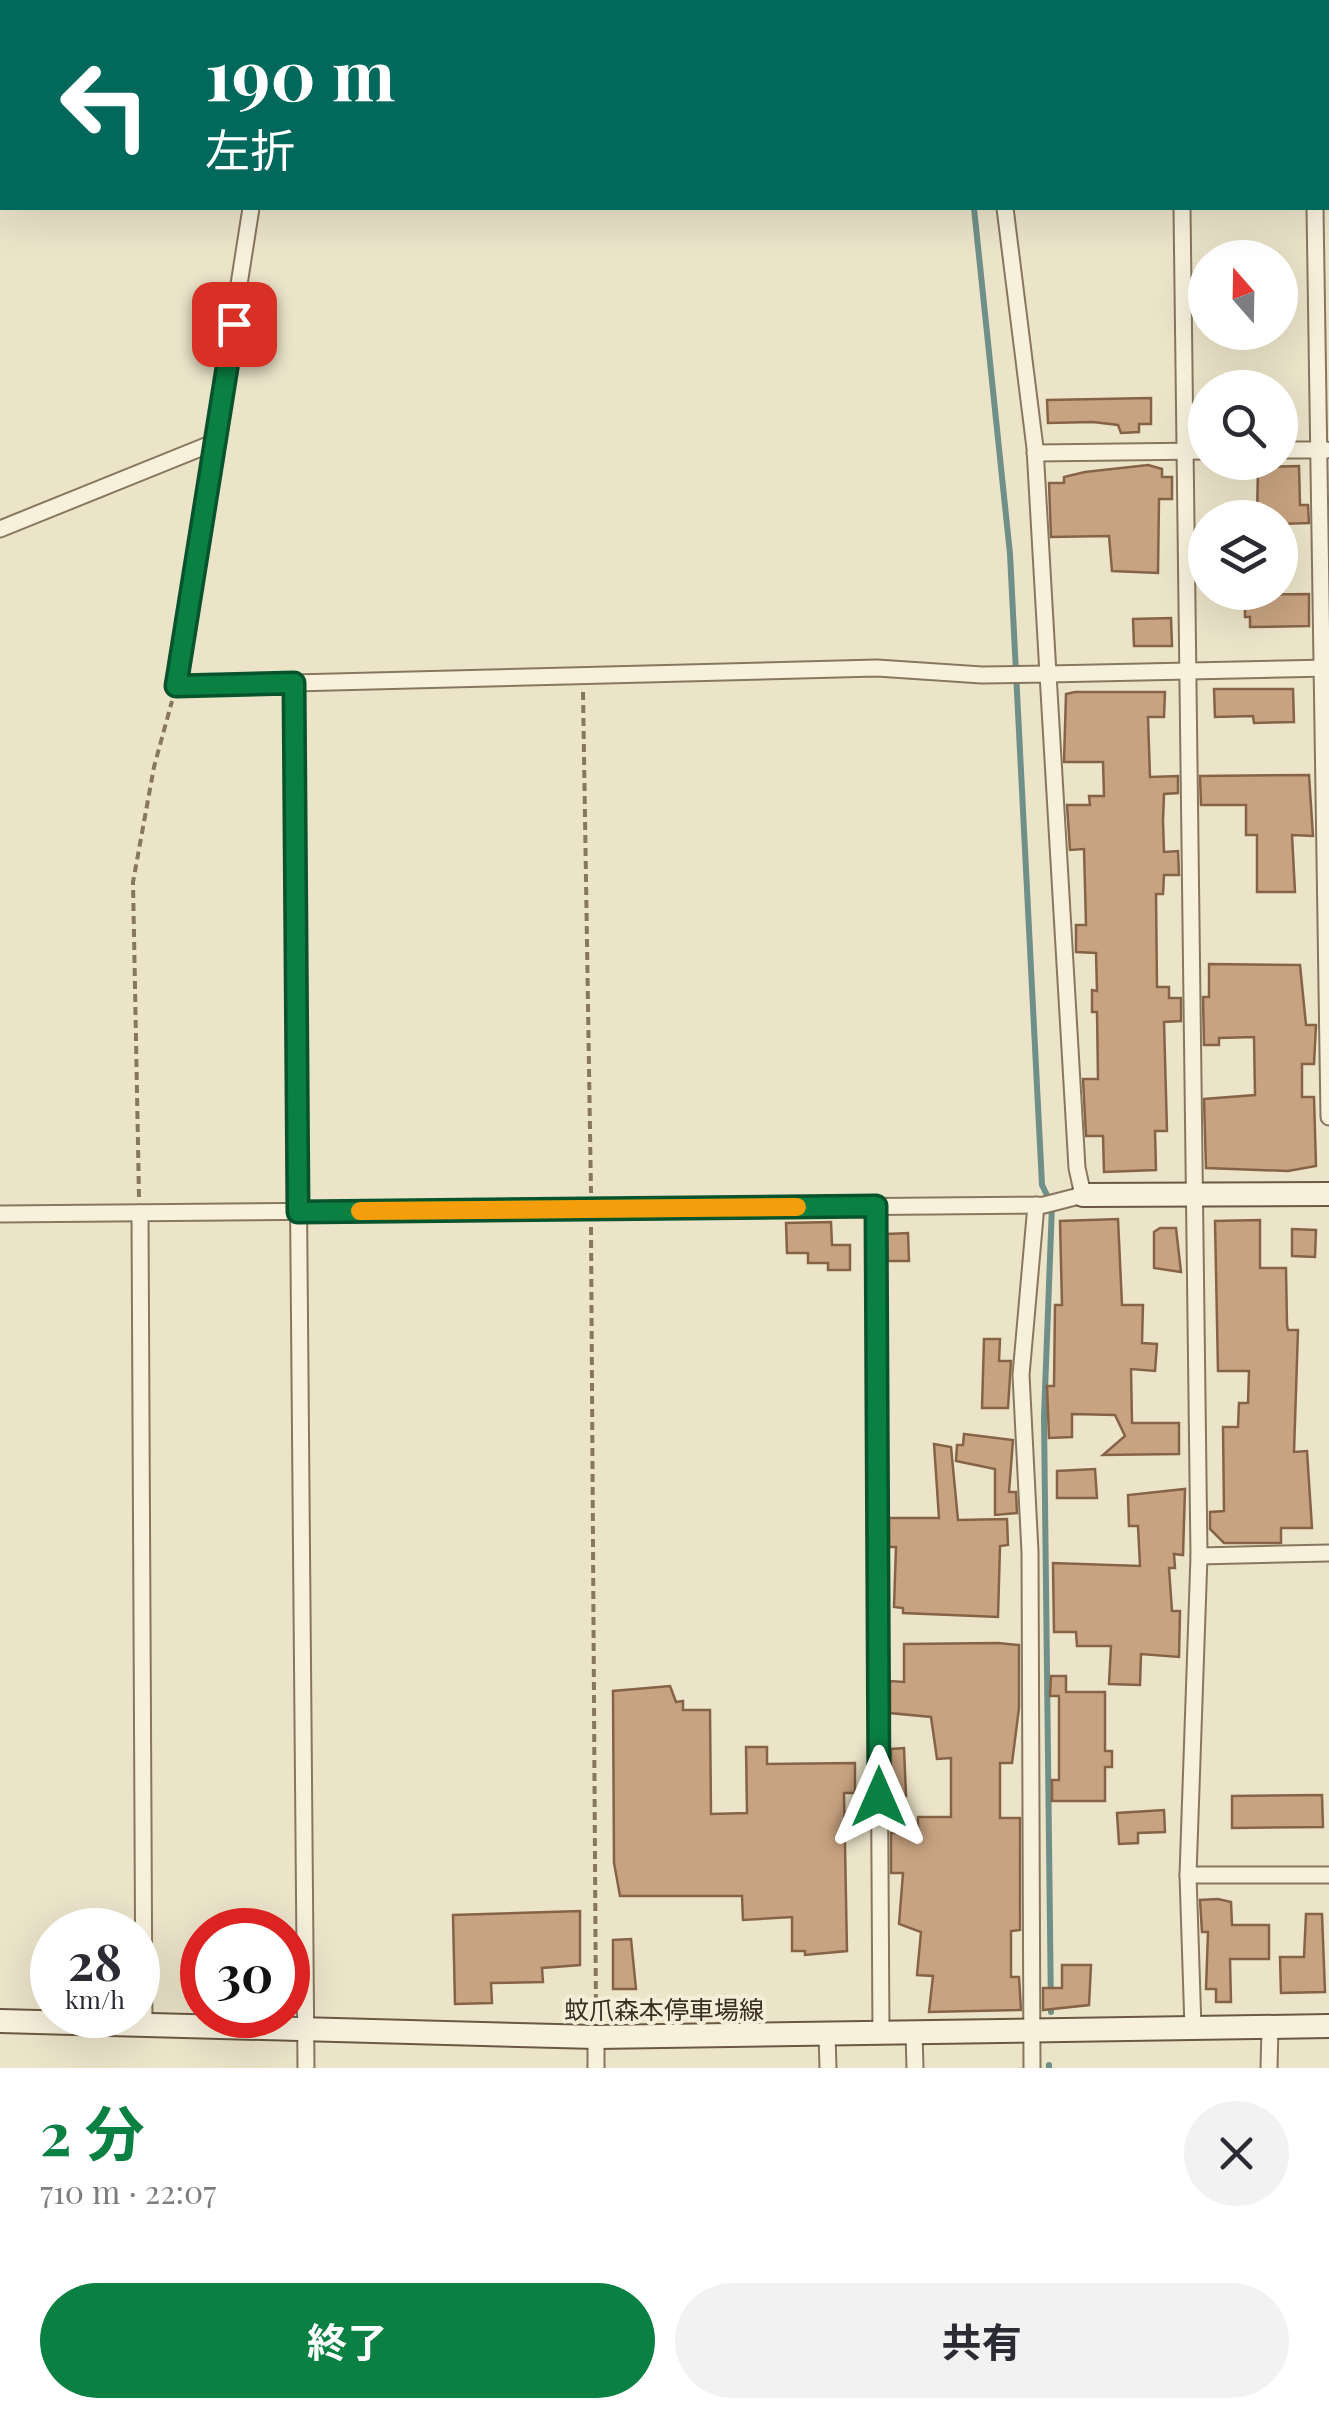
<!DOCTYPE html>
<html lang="ja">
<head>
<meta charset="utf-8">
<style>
  :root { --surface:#fff; --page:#f2f2f3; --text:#2b2b33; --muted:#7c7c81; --accent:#0b8043 }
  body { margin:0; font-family:"Playfair Display","Noto Sans JP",serif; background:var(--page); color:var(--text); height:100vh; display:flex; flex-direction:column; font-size:38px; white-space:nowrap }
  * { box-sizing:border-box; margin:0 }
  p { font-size:32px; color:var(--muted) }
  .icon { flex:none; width:55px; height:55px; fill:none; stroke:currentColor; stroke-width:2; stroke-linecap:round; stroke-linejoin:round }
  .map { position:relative; height:2068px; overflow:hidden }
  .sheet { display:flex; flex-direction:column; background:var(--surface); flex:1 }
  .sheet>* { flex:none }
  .hud { position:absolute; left:0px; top:0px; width:1330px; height:210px; box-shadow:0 10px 40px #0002; background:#00695c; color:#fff; overflow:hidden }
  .needle { width:65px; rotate:340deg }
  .fabs { position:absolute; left:1188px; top:240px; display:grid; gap:20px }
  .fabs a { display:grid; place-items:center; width:110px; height:110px; border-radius:50%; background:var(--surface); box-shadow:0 10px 40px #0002; font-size:50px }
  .speed { position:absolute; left:30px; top:1908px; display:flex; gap:20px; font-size:50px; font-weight:700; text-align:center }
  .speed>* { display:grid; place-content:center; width:130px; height:130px; border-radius:50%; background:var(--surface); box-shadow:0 10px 40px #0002; line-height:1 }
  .speed small { font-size:25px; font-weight:400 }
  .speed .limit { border:15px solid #d22; background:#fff; color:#111 }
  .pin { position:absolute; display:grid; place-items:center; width:85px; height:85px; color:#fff; margin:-42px; border-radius:20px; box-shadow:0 5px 15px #0006 }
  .me { position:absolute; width:110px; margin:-55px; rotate:0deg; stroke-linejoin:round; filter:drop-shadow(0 0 8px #0008) }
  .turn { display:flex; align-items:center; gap:35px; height:210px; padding:0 40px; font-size:45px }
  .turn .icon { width:130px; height:130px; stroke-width:2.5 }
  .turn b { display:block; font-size:70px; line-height:85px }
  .round { display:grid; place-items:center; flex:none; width:105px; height:105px; border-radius:52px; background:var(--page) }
  .overview { display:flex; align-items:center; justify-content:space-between; height:170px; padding:0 40px }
  h1 { font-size:60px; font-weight:700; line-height:75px; color:var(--accent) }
  .primary-button { display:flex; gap:20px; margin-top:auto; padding:20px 40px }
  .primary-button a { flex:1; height:115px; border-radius:60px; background:var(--accent); color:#fff; font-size:40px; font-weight:700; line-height:115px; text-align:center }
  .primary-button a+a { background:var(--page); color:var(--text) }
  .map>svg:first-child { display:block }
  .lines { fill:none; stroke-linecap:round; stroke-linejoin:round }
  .stream { stroke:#708f89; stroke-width:6 }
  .building { fill:#c8a381; stroke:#866346; stroke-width:2.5 }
  .street-casing { stroke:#88775f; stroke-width:19 }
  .secondary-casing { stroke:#6a5842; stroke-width:26 }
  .path { stroke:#88775f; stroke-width:4; stroke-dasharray:8 5; stroke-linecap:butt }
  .street { stroke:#f7f1dc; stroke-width:15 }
  .secondary { stroke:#f7f1dc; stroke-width:22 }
  .route-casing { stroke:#07532c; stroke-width:25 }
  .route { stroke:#0b8043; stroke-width:18 }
  .slow { stroke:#f59e0b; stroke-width:18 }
  .labels { text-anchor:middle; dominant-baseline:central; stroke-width:8; stroke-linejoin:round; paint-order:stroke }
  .street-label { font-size:25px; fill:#392e21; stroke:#f4eed8 }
</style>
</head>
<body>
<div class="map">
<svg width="1329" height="2068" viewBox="0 0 1329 2068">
  <rect width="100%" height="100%" fill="#ece4c9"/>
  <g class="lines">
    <g class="stream">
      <polyline points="928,0 928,2"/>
      <polyline points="974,208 1010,554 1042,1185 1052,1205 1044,1417 1051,2012"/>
      <polyline points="1049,2068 1049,2065"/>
    </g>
  </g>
  <g class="building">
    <polygon points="1151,398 1151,424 1139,424 1139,432 1121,433 1118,425 1093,422 1048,423 1047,400"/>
    <polygon points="1148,465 1162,469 1162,477 1172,477 1172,499 1159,499 1158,573 1112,571 1109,536 1051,537 1049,483 1064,483 1064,477 1085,472"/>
    <polygon points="1299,466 1300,505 1308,505 1309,523 1280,524 1280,518 1257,518 1258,467"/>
    <polygon points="1309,594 1309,626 1250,627 1250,617 1245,617 1245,595"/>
    <polygon points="1171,618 1172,646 1134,646 1133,619"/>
    <polygon points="1214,689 1293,689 1294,722 1254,723 1253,716 1215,717"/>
    <polygon points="1075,692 1165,692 1164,717 1148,717 1150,777 1178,776 1178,793 1164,794 1163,821 1164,852 1178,851 1179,875 1164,875 1163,894 1156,894 1157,987 1169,987 1169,998 1181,998 1181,1021 1164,1022 1167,1131 1155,1131 1156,1170 1104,1172 1103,1136 1086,1136 1083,1079 1098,1079 1097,1012 1092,1012 1092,990 1097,991 1096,953 1076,952 1076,925 1086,925 1084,849 1070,850 1067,805 1090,805 1089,796 1104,796 1103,762 1064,762 1066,694"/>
    <polygon points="1309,775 1313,836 1292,835 1295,892 1257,892 1257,835 1246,835 1246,805 1201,805 1200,776"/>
    <polygon points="1209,964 1300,965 1306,1025 1316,1025 1314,1064 1302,1064 1302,1097 1314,1097 1316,1166 1288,1171 1206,1168 1204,1099 1255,1095 1254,1037 1219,1038 1219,1045 1204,1045 1203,997 1209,997"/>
    <polygon points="1118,1219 1122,1305 1143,1305 1142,1343 1157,1344 1155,1371 1131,1369 1132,1423 1179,1423 1179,1454 1103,1455 1125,1436 1115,1415 1072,1414 1072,1437 1049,1438 1047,1386 1054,1386 1055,1305 1062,1305 1060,1221"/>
    <polygon points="1260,1220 1260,1268 1286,1268 1287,1325 1288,1330 1298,1330 1294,1452 1307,1451 1312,1528 1281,1528 1281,1543 1224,1543 1210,1529 1210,1512 1224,1511 1223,1427 1238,1427 1239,1403 1248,1403 1249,1371 1218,1371 1215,1221"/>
    <polygon points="831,1222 832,1245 850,1245 850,1270 828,1270 828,1263 808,1263 808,1253 787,1253 786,1223"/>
    <polygon points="1160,1228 1176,1228 1181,1272 1154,1268 1154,1232"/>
    <polygon points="1292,1229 1316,1230 1315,1257 1292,1256"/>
    <polygon points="908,1233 909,1261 888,1261 887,1234"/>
    <polygon points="984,1339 1000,1339 999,1361 1011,1361 1008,1408 982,1408"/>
    <polygon points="964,1434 1013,1440 1009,1492 1016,1492 1017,1513 995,1515 995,1469 956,1461 957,1445 963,1445"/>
    <polygon points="934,1444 951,1447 958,1520 1007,1519 1008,1545 1000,1546 998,1617 903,1613 903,1608 894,1607 896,1547 889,1547 889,1518 939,1518"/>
    <polygon points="1095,1469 1097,1498 1057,1498 1057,1471"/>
    <polygon points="1185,1489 1183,1555 1174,1554 1175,1568 1169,1568 1172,1611 1180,1611 1179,1657 1141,1654 1140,1685 1109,1684 1111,1646 1077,1646 1076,1632 1054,1632 1053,1563 1140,1566 1138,1526 1129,1526 1128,1495"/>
    <polygon points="998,1643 1019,1645 1019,1708 1012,1763 1000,1763 1000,1818 1020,1818 1020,1930 1011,1931 1011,1977 1019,1977 1021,2010 929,2012 933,1976 917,1975 921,1932 899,1924 903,1873 891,1873 891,1833 918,1833 918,1817 951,1817 951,1758 937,1759 931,1717 890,1713 890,1681 904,1682 904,1644"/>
    <polygon points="1051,1676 1066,1676 1066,1692 1105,1692 1105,1751 1112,1751 1112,1767 1105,1767 1105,1801 1052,1801 1052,1780 1059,1780 1059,1696 1050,1696"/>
    <polygon points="670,1686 676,1702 683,1701 683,1710 710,1710 711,1814 747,1813 746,1747 767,1747 767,1764 855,1763 855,1793 844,1793 847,1951 805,1955 805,1951 792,1951 792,1917 743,1920 742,1896 620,1896 614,1863 613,1691"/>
    <polygon points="904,1748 906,1796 891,1797 891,1749"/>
    <polygon points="1322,1795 1323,1827 1232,1828 1232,1796"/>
    <polygon points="1164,1810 1165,1832 1138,1833 1138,1843 1119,1844 1117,1813"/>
    <polygon points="1218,1899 1231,1902 1232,1925 1269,1925 1269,1959 1230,1959 1231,2002 1216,2002 1216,1989 1206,1989 1208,1932 1202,1932 1200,1900"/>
    <polygon points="580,1911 580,1965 542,1968 543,1982 491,1983 492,2003 455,2004 453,1915"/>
    <polygon points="1306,1914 1322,1914 1325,1992 1281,1993 1280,1957 1304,1957"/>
    <polygon points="631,1939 636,1989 613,1989 613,1940"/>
    <polygon points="1062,1965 1091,1965 1089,2005 1043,2010 1043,1988 1062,1988"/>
  </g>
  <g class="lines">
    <defs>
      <g id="street">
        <polyline points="965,0 966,2"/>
        <polyline points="280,2 281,0"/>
        <polyline points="528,2 537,0"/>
        <polyline points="1328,30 1329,30"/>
        <polyline points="1005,208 1035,448 1048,674 1329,668"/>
        <polyline points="1182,208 1199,1556 1188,1875 1193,2028"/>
        <polyline points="1315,208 1329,1117"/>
        <polyline points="1280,450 1326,450"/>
        <polyline points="1035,453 1205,451"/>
        <polyline points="0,529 218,441"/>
        <polyline points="294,683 306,2068"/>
        <polyline points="876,1206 881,2033"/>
        <polyline points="140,1213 144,2027"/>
        <polyline points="0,1214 1044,1205 1083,1195 1077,1168 1048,674 982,675 877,668 176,686 251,208"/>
        <polyline points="1199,1556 1329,1553"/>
        <polyline points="1188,1875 1329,1875"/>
        <polyline points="914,2033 915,2068"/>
        <polyline points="827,2034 828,2068"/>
        <polyline points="596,2037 596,2068"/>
        <polyline points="1032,2068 1030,1552 1021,1375 1036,1205"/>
        <polyline points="1269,2068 1270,2027"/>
      </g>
      <g id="secondary">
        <polyline points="1083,1195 1329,1194"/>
        <polyline points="0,2021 596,2037 1329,2026"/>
      </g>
    </defs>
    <use href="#street" class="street-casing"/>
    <use href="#secondary" class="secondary-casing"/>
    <g class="path">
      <polyline points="583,692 591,1193"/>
      <polyline points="139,1197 133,882 154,767 172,701"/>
      <polyline points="591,1227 596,2018"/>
    </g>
    <use href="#street" class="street"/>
    <use href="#secondary" class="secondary"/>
  </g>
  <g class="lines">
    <defs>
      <polyline id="route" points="234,324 176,686 294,683 298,1212 876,1206 879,1797"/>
    </defs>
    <use href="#route" class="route-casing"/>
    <use href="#route" class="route"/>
    <polyline class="slow" points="360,1211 797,1207"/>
  </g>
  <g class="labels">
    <g class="street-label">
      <text x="664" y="2008">蚊爪森本停車場線</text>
    </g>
  </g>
</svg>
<div class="fabs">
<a><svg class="needle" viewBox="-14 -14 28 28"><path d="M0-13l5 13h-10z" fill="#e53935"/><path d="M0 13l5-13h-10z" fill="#7c7c81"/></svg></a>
<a><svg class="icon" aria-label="search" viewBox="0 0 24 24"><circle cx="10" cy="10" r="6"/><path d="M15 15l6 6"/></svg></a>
<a><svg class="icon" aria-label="layers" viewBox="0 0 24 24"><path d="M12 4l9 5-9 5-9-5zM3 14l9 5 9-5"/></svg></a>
</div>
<div class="speed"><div>28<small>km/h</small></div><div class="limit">30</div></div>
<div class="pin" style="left:234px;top:324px;background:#d93025"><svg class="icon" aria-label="arrive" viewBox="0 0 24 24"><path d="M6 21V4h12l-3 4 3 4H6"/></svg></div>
<svg class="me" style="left:879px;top:1797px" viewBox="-20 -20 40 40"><path d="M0-17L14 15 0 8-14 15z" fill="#0b8043" stroke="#fff" stroke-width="4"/></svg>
<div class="hud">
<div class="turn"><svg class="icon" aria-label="left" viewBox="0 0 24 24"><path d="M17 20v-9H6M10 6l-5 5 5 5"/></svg><div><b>190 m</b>左折</div></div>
</div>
</div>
<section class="sheet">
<div class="overview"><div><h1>2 分</h1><p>710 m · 22:07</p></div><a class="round"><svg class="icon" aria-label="close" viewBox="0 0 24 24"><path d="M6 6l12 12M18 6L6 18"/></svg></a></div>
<div class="primary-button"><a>終了</a><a>共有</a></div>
</section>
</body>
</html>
